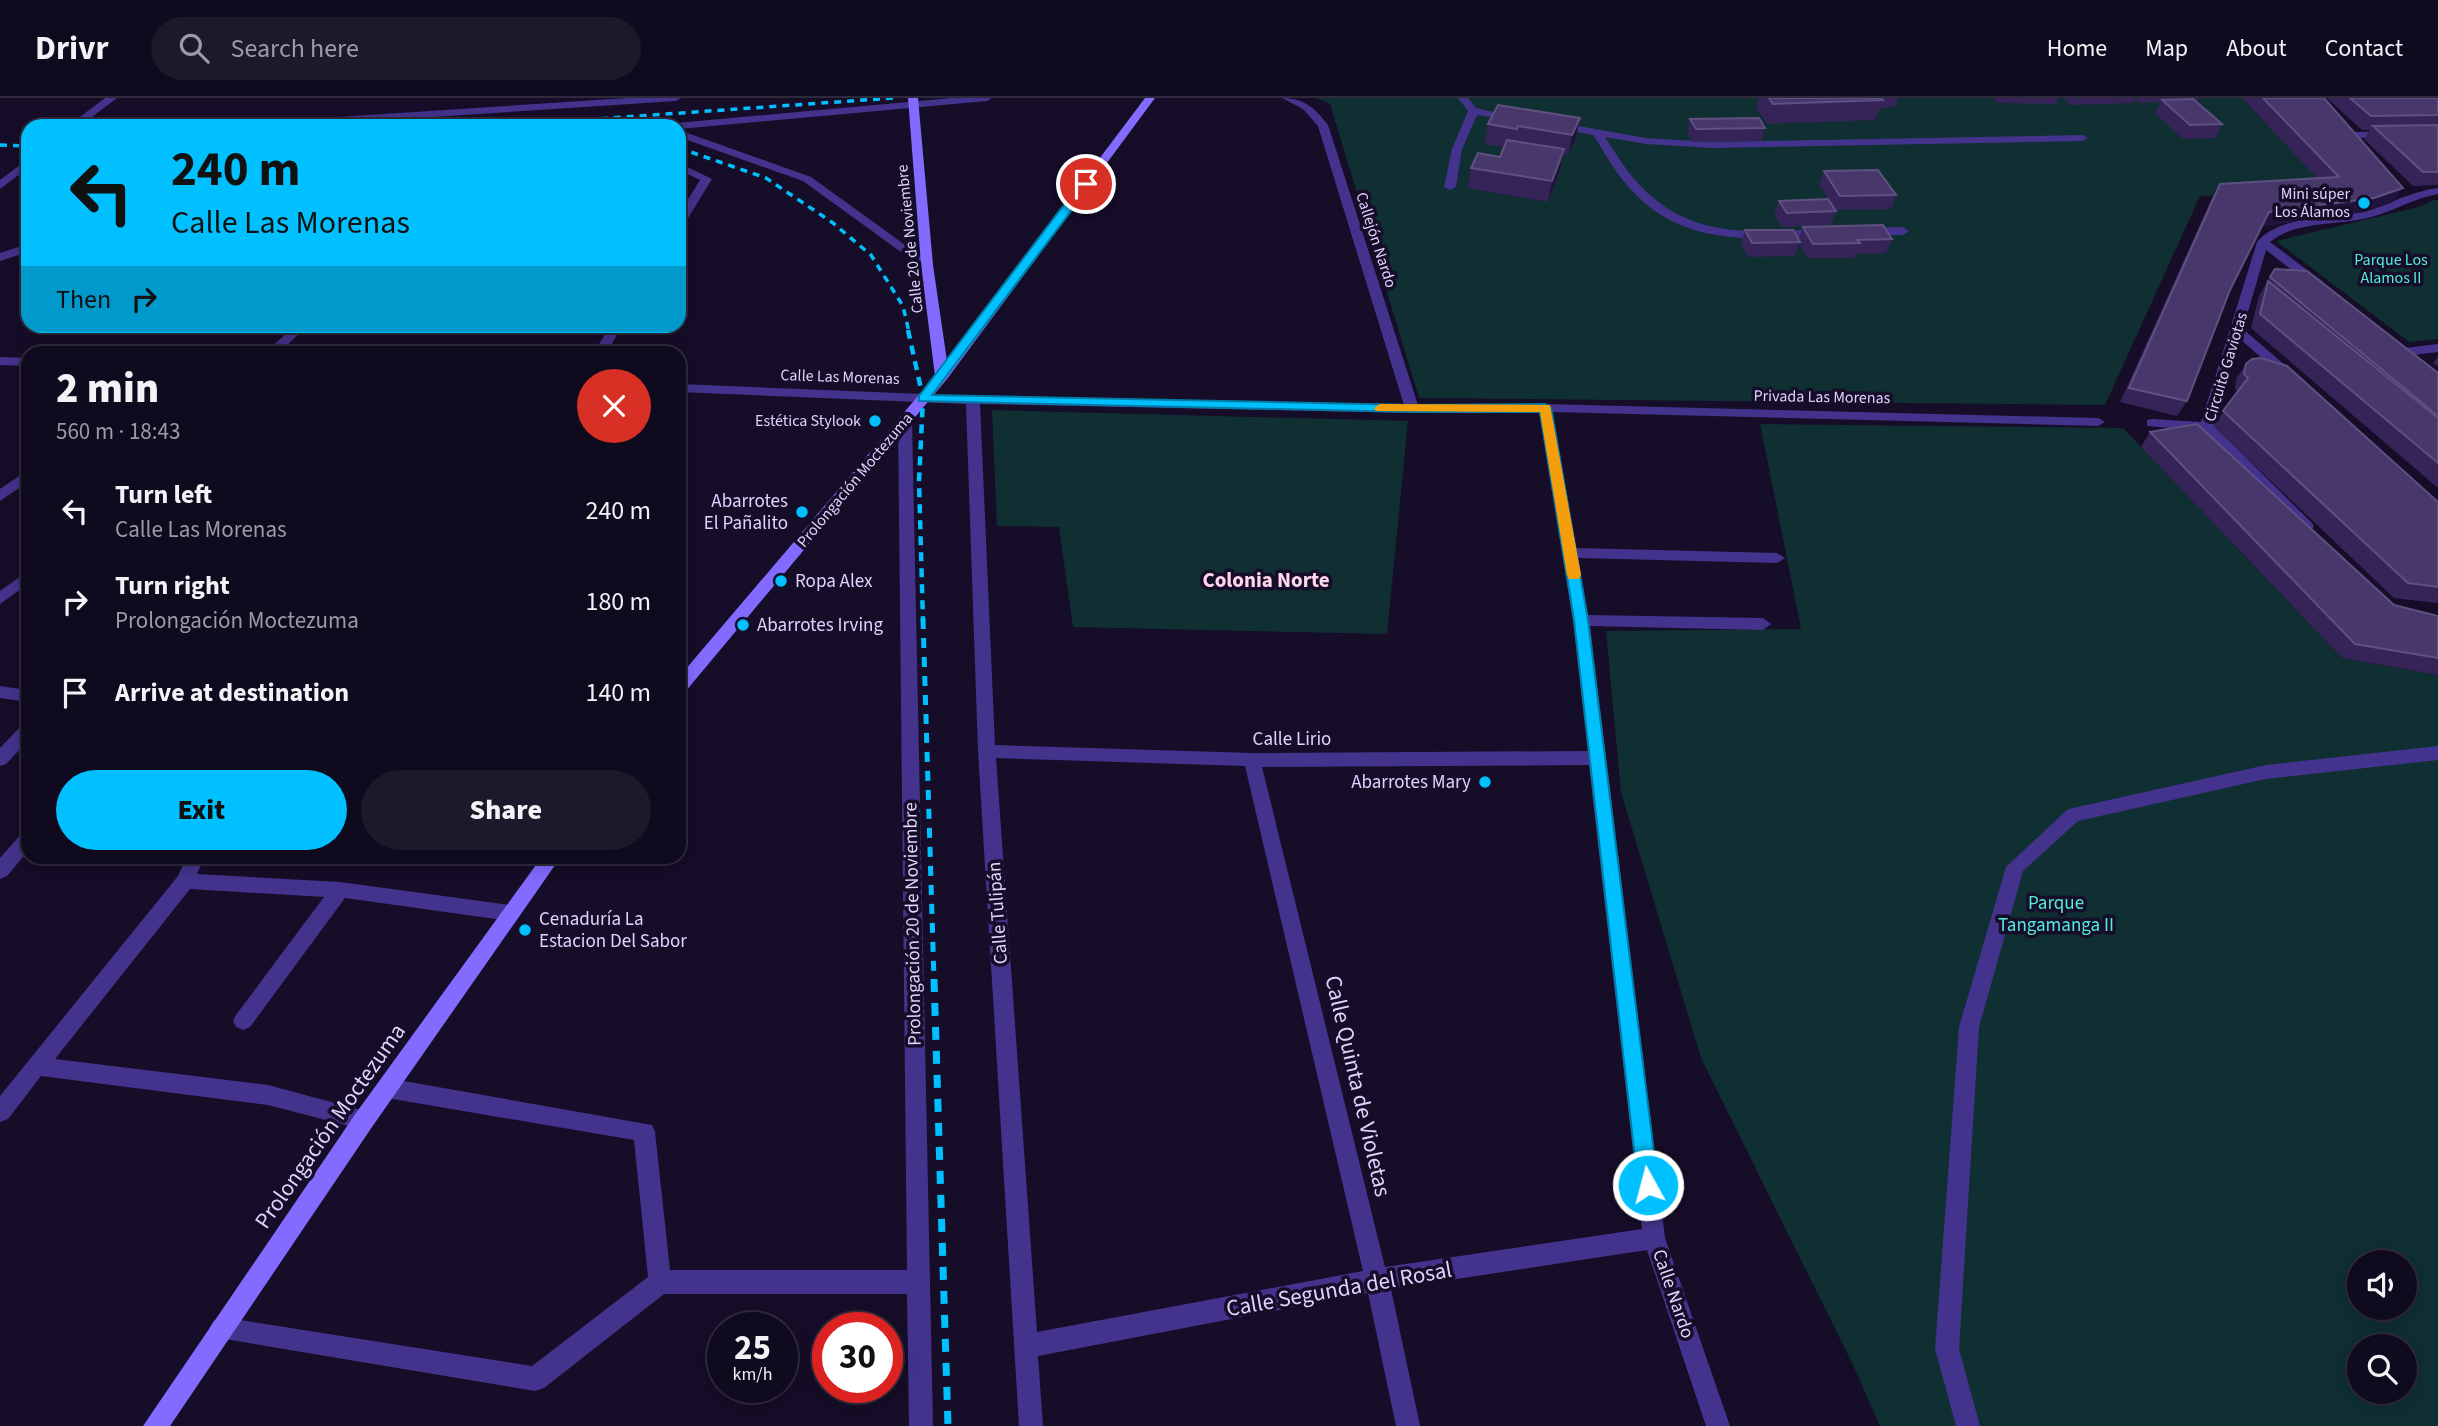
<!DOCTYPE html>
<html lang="en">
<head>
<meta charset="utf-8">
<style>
  :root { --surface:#100a1e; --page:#1e182b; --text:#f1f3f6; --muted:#9c9aa4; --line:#302b3c; --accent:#00c0ff }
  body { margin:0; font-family:"Source Sans 3",sans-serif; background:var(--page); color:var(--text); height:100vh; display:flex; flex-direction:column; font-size:26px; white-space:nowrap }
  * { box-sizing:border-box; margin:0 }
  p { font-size:23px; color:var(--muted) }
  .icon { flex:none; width:38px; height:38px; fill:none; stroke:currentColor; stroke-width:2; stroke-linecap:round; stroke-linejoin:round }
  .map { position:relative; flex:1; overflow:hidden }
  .panel { position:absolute; left:21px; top:248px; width:665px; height:518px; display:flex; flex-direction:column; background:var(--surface); border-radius:21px; box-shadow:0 4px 18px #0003,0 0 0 2px var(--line) }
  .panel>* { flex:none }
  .hud { position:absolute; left:21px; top:21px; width:665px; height:214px; border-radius:21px; box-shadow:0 4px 18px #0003,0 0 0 2px var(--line); background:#00c0ff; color:#111; overflow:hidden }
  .controls { position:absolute; left:2347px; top:1152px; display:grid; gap:14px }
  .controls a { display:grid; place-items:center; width:70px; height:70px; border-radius:50%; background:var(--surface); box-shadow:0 4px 18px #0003,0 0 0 2px var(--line); font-size:35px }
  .speed { position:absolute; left:707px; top:1214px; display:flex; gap:14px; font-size:35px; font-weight:700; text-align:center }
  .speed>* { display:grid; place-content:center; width:91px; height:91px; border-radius:50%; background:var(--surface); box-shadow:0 4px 18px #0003,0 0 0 2px var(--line); line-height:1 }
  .speed small { font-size:18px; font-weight:400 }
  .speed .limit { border:10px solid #d22; background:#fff; color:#111 }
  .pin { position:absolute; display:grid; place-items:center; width:60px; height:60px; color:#fff; margin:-30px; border:4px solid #fff; border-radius:50%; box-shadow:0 2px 7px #0007 }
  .me { position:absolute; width:77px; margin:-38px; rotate:353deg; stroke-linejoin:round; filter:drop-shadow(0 0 5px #0008) }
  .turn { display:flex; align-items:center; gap:24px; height:147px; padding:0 35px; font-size:32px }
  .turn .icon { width:91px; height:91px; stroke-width:2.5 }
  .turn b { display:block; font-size:49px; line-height:60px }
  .then { display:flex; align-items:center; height:66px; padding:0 35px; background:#0003; gap:14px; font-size:26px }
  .round { display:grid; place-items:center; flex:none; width:74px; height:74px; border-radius:37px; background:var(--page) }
  .summary { display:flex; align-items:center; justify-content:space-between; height:119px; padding:0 35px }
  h1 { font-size:42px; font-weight:800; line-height:52px }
  .primary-button { display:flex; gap:14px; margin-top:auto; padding:14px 35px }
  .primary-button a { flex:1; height:80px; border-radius:42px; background:var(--accent); color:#111; font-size:28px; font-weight:800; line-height:80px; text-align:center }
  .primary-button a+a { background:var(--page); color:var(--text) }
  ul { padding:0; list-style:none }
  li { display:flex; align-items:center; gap:21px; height:91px; padding:0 35px }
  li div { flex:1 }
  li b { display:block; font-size:26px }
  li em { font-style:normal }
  header { display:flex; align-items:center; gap:42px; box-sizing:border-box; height:98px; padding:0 35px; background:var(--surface); border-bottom:2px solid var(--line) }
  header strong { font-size:33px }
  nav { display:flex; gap:38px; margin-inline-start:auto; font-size:24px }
  .search { width:490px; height:63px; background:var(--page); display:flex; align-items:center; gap:18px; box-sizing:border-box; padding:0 24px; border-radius:38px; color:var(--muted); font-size:26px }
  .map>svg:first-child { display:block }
  .green { fill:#0f2f33; fill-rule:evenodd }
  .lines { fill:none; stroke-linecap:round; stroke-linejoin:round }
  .street { fill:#44338c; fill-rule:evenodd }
  .secondary { fill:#846bff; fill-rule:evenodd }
  .rail-far3 { stroke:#00c0ff; stroke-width:3.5; stroke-dasharray:7 6; stroke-linecap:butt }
  .rail-far2 { stroke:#00c0ff; stroke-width:4.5; stroke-dasharray:9 7; stroke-linecap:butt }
  .rail-far1 { stroke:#00c0ff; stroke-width:5; stroke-dasharray:10 9; stroke-linecap:butt }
  .rail { stroke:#00c0ff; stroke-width:7; stroke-dasharray:13 11; stroke-linecap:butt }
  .wall { fill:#362458 }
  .shaded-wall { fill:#21133d }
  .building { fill:#48376a; stroke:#605081; stroke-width:2 }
  .route { fill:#00c0ff; stroke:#007da6; stroke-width:2 }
  .slow { fill:#f59e0b }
  .poi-dot { fill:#00c0ff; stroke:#160d28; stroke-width:2.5 }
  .labels { text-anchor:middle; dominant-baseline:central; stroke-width:7; stroke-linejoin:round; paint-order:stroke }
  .far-poi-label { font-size:16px; fill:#dfd4ff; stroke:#160d28; text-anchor:end }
  .far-street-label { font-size:16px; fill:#dfd4ff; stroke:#160d28 }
  .far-park-label { font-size:16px; fill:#53ecdc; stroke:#160d28 }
  .poi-label { font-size:19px; fill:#dfd4ff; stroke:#160d28; text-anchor:start }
  .street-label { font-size:19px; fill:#dfd4ff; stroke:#160d28 }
  .park-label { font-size:19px; fill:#53ecdc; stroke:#160d28 }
  .neighbourhood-label { font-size:21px; font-weight:bold; fill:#ffd6ea; stroke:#160d28 }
  .near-street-label { font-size:23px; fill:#dfd4ff; stroke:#160d28 }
</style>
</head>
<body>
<header>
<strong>Drivr</strong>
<div class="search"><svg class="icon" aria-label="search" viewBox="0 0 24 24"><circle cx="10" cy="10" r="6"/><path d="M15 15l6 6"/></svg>Search here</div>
<nav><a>Home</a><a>Map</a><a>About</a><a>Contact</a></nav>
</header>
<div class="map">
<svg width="2438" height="1328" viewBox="0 0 2438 1328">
  <rect width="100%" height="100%" fill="#160d28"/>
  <g class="green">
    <polygon points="1316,0 2242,0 2330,93 2200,98 2105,307 1419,300 1330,6"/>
    <polygon points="2434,102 2438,102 2438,241 2409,244 2276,143 2419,109"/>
    <polygon points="992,312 1408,323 1387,536 1073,529 1059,429 997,428"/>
    <path d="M1760 326 2123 330 2342 560 2438 577V1328H1880L1854 1269 1701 960 1621 694 1606 533 1801 531ZM2359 1164H2404V1209H2359ZM2359 1248H2404V1293H2359Z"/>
  </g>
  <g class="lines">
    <g class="street">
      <polygon points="105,0 117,0 80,28 68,28"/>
      <polygon points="628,0 681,0 676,3 296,28 242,28 247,25"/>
      <polygon points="952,0 992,0 987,3 679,31 679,28 671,28 676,25"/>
      <path d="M1282 0C1304 0 1315 10 1328 27L1418 307 1545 306 2098 320 2105 324 2098 328 1553 314 1576 450 1777 455 1785 460 1777 465 1578 460 1588 517 1763 520 1771 526 1763 532 1590 528 1665 1140 1730 1328H1706L1647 1152 1391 1191 1420 1328H1396L1368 1195 1038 1258 1043 1328H1019L978 653 966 306 679 294V286L973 298 1404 307 1318 28 1303 11ZM980 306 1412 315 1539 314 1573 522 1588 653 1252 655 995 647ZM996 660 1245 668 1363 1173 1037 1234ZM1589 667 1642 1131 1385 1169 1262 669Z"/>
      <polygon points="1458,0 1468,0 1476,10 1519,20 1514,23 1477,17 1462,51 1456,89 1450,92 1444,89 1452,51 1468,13"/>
      <path d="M1556 24 1646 40 1712 44 2083 37 2088 40 2083 43 1712 50 1646 46 1605 39C1615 54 1624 70 1636 83 1689 143 1752 134 1825 131L1831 135 1825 139C1751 141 1679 150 1626 86 1613 71 1604 53 1593 37L1552 29 1551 27Z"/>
      <polygon points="679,32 811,79 933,167 923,170 803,83 679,39"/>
      <polygon points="2438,33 2438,39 2347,40 2342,37 2347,34"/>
      <polygon points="28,61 28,70 0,91 0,82"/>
      <polygon points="679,65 712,81 685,125 679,129 679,116 700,82 679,72"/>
      <path d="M2438 90V96C2414 100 2394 113 2371 119 2340 128 2296 122 2270 144L2323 184V190H2315L2266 152 2243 231 2300 280 2298 283H2288L2240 241 2214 328 2312 425 2314 428 2312 431H2302L2203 333 2147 328V322L2152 321 2201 324 2257 144C2282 115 2332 123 2365 113 2390 106 2412 93 2438 90Z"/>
      <polygon points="1863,130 1903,129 1909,133 1903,137 1859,137 1859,131"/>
      <polygon points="28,146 28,154 0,163 0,155"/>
      <polygon points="294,228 307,228 278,256 264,256"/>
      <polygon points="610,228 622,228 606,256 593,256"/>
      <polygon points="2438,246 2438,254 2405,258 2398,254 2405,250"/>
      <polygon points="0,259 28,260 28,268 0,267"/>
      <polygon points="905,319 912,323 933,1328 909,1328 907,1196 664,1196 544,1290 535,1293 213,1239 209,1231 213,1223 221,1219 532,1268 648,1179 634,1042 387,1000 380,997 376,990 380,983 387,980 652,1027 655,1034 670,1172 907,1172 898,323"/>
      <polygon points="28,372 28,384 0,403 0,391"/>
      <polygon points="28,473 28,486 0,506 0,493"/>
      <polygon points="0,588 28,592 28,604 0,600"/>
      <polygon points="28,626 28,643 6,666 0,668 0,650 22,627"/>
      <polygon points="2438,648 2438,662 2266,681 2078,723 2023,773 1979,929 1959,1251 1980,1328 1956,1328 1935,1251 1959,929 2006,769 2067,712 2073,710 2266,667"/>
      <polygon points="28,733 28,753 7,778 0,781 0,760 22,735"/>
      <polygon points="186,760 204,760 197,776 340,784 510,807 517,809 520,815 517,821 510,823 345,800 250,929 243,932 236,929 233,923 236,917 324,799 190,791 55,961 268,987 372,1015 375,1022 372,1029 364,1032 268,1007 41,978 8,1021 0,1024 0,998 178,778"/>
    </g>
    <g class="secondary">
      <polygon points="908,0 918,0 933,167 947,263 1145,0 1155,0 947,281 685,594 679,596 679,579 935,278 921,167"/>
      <polygon points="541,760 560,760 372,1029 170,1328 143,1328 356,1015"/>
    </g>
    <g class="rail-far3">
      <polyline points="497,28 893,0"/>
      <polyline points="0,47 28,48"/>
      <polyline points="679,50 766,80 833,125 871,157 903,208 909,234"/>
    </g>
    <polyline class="rail-far2" points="908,232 923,300 919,383 923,523"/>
    <polyline class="rail-far1" points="923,521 934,883"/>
    <polyline class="rail" points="934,881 948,1328"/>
  </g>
  <g class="wall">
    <polygon points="1759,0 1898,0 1895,9 1880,10 1875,22 1767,26 1756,10"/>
    <polygon points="1993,0 2058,0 2056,6 1997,5"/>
    <polygon points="2064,0 2199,0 2198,3 2195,3 2222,26 2215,40 2183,41 2155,15 2161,4 2140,5 2136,1 2134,5 2071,7"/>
    <polygon points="2242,0 2324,0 2393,104 2365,114 2262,128 2230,192 2187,303 2177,318 2120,304 2212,100 2220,86 2318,81"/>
    <polygon points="2327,0 2438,0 2438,87 2413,88 2364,41 2370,32 2362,32"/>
    <polygon points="1580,20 1576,40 1568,57 1563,56 1560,72 1548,104 1468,90 1471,70 1500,59 1504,49 1485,46 1488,26"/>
    <polygon points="1690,21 1765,30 1761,43 1692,44 1687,34"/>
    <polygon points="1824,73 1896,97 1891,111 1835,112 1836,113 1831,127 1782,129 1774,116 1779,103 1834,110 1819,87"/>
    <polygon points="1803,129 1892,141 1886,155 1856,156 1855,160 1808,160 1799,146 1795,158 1748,159 1741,146 1745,132 1799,141"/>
    <polygon points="2275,171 2438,275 2438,390 2251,230 2259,198"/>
    <polygon points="2438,259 2438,268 2433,265"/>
    <polygon points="2246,266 2438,404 2438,505 2394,500 2213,328 2238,294 2235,291 2236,281"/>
    <polygon points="2150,334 2394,507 2438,518 2438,577 2342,560 2141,349"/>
  </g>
  <g class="shaded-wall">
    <polygon points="1580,20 1576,40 1568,57 1572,37"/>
    <polygon points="1564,51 1560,72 1548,104 1552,83"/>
    <polygon points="2403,90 2393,104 2365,114 2260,128 2269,114"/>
  </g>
  <g class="building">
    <polygon points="1769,0 1881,0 1883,2 1773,6"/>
    <polygon points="2263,0 2324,0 2403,90 2374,100 2269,114 2230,192 2187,303 2129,290 2220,86 2339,79"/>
    <polygon points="2350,0 2438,0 2438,17 2371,18"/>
    <polygon points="2193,1 2222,26 2190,27 2162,2"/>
    <polygon points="1498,7 1580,20 1572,37 1518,28 1517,31 1488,26"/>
    <polygon points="1759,20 1765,30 1696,31 1690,21"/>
    <polygon points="2438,27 2438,74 2423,74 2373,28"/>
    <polygon points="1507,42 1564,51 1552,83 1471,70 1478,55 1500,59"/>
    <polygon points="1878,72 1896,97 1840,98 1824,73"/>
    <polygon points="1828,101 1836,113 1787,115 1779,103"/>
    <polygon points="1883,127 1892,141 1857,142 1860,145 1813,146 1803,129"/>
    <polygon points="1745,132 1793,132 1800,144 1752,145"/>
    <polygon points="2275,171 2307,173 2438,275 2438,318 2270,179"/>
    <polygon points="2268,183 2438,320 2438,365 2260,216"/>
    <polygon points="2261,260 2287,268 2438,404 2438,489 2408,485 2223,313 2248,280 2244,276 2246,266 2252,261"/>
    <polygon points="2197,326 2394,507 2438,518 2438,560 2355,546 2150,334"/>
  </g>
  <polygon class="route" points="1086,82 1091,86 1090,88 932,297 1412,307 1545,306 1551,310 1588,522 1658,1087 1655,1094 1648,1097 1641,1094 1638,1087 1574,522 1540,314 1412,314 919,303 919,298 1082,83"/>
  <polygon class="slow" points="1380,306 1550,307 1581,477 1579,481 1569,481 1567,477 1540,314 1376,313 1374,310"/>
  <g class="poi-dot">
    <circle cx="2364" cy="105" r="7"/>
    <circle cx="875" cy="323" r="7"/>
    <circle cx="802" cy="414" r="7"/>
    <circle cx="781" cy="483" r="7"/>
    <circle cx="743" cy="527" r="7"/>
    <circle cx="1485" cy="684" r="7"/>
    <circle cx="525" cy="832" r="7"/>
  </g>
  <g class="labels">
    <g class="far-poi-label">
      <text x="2350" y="96">Mini súper<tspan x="2350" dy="18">Los Álamos</tspan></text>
      <text x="861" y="323">Estética Stylook</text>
    </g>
    <g class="far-street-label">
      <text transform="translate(910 141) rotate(-96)">Calle 20 de Noviembre</text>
      <text transform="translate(1376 142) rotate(72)">Callejón Nardo</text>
      <text transform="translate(2226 269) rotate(-73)">Circuito Gaviotas</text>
      <text transform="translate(840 279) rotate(2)">Calle Las Morenas</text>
      <text transform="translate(1822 299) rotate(1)">Privada Las Morenas</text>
      <text transform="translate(855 382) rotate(-50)">Prolongación Moctezuma</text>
    </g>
    <g class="far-park-label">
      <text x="2391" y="162">Parque Los<tspan x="2391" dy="18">Alamos II</tspan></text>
    </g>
    <g class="poi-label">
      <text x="788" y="403" text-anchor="end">Abarrotes<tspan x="788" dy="22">El Pañalito</tspan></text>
      <text x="795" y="483">Ropa Alex</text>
      <text x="757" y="527">Abarrotes Irving</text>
      <text x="1471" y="684" text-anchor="end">Abarrotes Mary</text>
      <text x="539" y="821">Cenaduría La<tspan x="539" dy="22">Estacion Del Sabor</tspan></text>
    </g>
    <g class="street-label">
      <text x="1292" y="641">Calle Lirio</text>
      <text transform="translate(998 815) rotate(-94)">Calle Tulipán</text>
      <text transform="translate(913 826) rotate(-91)">Prolongación 20 de Noviembre</text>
      <text transform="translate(1673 1196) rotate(71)">Calle Nardo</text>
    </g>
    <g class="park-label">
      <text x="2056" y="805">Parque<tspan x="2056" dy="22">Tangamanga II</tspan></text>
    </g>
    <g class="neighbourhood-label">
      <text x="1266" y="482">Colonia Norte</text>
    </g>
    <g class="near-street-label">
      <text transform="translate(1358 988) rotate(77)">Calle Quinta de Violetas</text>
      <text transform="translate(330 1028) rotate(-55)">Prolongación Moctezuma</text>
      <text transform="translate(1339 1191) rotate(-10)">Calle Segunda del Rosal</text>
    </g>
  </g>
</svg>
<div class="controls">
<a><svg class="icon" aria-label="sound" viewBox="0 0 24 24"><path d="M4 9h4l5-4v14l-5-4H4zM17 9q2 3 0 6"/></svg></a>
<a><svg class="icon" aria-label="search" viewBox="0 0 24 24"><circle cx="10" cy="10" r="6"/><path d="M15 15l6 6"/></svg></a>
</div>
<div class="speed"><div>25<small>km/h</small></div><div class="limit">30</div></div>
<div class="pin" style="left:1086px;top:86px;background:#d93025"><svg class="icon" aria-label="arrive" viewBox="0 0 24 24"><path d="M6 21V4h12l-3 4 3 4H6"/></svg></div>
<svg class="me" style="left:1648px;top:1087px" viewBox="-20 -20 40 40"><circle r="17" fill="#00c0ff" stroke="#fff" stroke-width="3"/><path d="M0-11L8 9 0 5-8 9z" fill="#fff"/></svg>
<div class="hud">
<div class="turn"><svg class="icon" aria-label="left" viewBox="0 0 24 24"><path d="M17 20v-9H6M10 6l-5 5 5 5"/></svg><div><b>240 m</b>Calle Las Morenas</div></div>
<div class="then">Then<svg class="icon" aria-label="right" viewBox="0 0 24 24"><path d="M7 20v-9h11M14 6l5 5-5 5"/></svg></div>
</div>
<section class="panel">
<div class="summary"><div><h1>2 min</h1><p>560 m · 18:43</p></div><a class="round" style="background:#d93025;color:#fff"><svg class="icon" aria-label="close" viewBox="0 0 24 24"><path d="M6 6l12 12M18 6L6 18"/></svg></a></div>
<ul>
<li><svg class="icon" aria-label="left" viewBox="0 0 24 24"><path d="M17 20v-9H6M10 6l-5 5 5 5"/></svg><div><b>Turn left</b><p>Calle Las Morenas</p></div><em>240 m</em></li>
<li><svg class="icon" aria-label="right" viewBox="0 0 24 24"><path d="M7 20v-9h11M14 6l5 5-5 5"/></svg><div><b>Turn right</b><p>Prolongación Moctezuma</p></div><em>180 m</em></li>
<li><svg class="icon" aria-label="arrive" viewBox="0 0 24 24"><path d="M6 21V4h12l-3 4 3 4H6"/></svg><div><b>Arrive at destination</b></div><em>140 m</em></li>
</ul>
<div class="primary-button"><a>Exit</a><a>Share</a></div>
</section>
</div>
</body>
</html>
